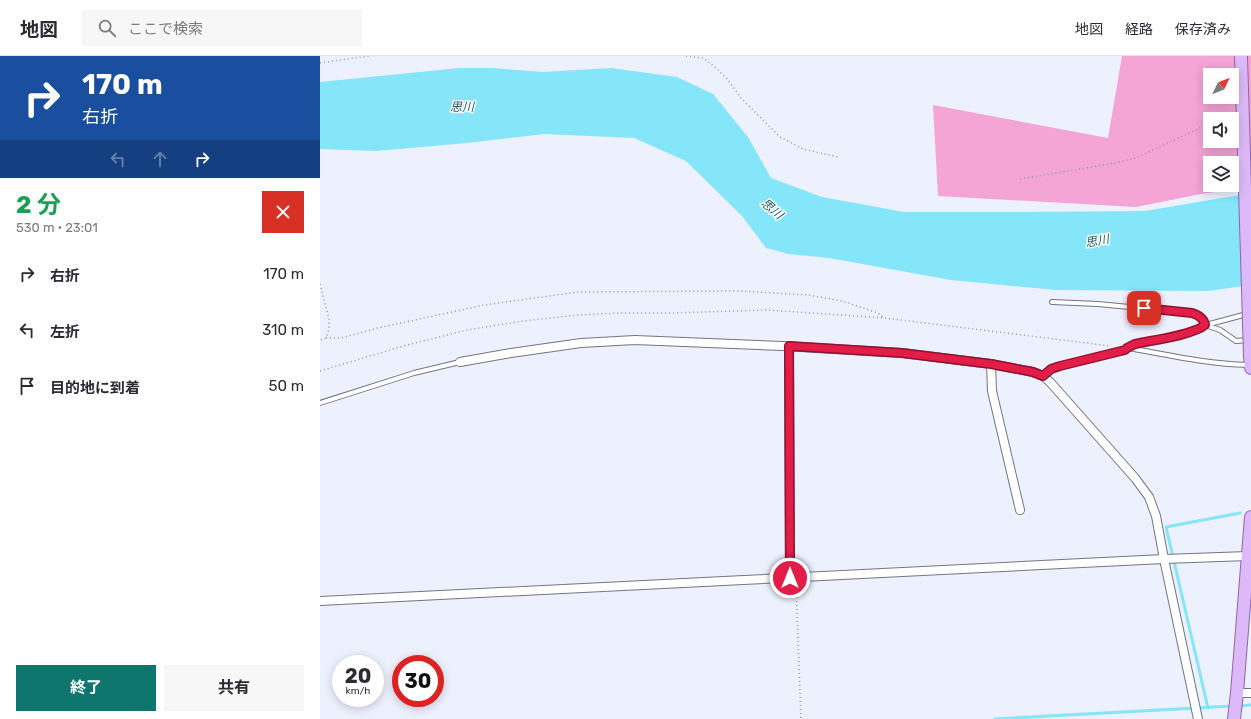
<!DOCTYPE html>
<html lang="ja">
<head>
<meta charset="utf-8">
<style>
  :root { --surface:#fff; --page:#f7f7f7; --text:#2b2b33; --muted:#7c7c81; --line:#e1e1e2; --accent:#0f766e }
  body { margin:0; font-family:Rubik,"Noto Sans JP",sans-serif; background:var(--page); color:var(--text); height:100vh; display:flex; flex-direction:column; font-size:15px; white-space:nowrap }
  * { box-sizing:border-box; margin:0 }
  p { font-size:13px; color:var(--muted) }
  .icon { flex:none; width:22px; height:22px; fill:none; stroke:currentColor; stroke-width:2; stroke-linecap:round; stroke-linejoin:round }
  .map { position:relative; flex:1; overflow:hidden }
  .side { display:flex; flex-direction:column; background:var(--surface); width:320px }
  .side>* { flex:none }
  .hud { background:#1a4fa0; color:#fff; overflow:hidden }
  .needle { width:26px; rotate:47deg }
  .fabs { position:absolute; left:883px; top:12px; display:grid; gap:8px }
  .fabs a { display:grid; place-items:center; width:36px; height:36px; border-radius:0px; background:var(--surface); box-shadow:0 2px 10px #0003; font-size:20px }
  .speed { position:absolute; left:12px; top:599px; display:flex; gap:8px; font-size:20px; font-weight:700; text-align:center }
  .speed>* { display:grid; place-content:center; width:52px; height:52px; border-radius:50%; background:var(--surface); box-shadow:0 2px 10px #0003; line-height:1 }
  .speed small { font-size:10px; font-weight:400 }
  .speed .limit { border:6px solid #d22; background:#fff; color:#111 }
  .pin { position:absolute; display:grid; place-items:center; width:34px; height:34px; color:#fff; margin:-17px; border-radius:8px; box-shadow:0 2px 6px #0006 }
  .me { position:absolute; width:44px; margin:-22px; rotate:0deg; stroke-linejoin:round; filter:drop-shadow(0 0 3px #0008) }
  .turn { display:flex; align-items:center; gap:14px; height:84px; padding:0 16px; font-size:18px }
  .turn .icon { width:52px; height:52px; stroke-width:2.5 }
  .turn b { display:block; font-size:28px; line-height:34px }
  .lanes { display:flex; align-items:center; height:38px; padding:0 16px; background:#0003; justify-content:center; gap:20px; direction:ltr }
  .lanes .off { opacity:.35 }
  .round { display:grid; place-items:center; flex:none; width:42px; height:42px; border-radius:0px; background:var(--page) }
  .head { display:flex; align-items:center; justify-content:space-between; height:68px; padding:0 16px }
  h1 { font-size:24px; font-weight:700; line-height:30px; color:#1e9e55 }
  .action { display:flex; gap:8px; margin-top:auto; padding:8px 16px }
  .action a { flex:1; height:46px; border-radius:0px; background:var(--accent); color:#fff; font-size:16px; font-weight:700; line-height:46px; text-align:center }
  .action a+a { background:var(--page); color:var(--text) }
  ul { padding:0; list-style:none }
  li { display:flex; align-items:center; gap:12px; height:56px; padding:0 16px }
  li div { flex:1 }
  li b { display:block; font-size:15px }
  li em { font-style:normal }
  header { display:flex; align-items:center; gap:24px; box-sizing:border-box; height:56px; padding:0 20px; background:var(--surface); border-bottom:1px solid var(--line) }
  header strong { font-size:19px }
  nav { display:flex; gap:22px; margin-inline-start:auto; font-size:14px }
  .search { width:280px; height:36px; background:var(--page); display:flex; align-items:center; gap:10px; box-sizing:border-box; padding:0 14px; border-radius:0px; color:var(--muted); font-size:15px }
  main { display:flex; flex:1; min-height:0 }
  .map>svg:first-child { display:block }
  .green { fill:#f5a4d6; fill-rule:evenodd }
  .water { fill:#84e6f8 }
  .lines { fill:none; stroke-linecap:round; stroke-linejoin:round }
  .stream { stroke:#84e6f8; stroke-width:3 }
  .service-casing { stroke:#727583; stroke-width:6 }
  .minor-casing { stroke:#727583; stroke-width:10 }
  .primary-casing { stroke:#8c65ac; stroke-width:14 }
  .path { stroke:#92949e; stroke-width:1.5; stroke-dasharray:1 3; stroke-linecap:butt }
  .service { stroke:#fff; stroke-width:4 }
  .minor { stroke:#fff; stroke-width:8 }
  .primary { stroke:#ddb9f9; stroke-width:12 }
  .primary-bridge-casing { stroke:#8c65ac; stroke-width:14; stroke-linecap:butt }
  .primary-bridge { stroke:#ddb9f9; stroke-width:12 }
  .route-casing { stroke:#92132f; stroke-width:10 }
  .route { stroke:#e11d48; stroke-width:7 }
  .labels { text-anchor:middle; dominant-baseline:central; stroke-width:3; stroke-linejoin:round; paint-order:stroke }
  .water-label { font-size:12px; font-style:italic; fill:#1f5861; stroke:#fefefe }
</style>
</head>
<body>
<header>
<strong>地図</strong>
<div class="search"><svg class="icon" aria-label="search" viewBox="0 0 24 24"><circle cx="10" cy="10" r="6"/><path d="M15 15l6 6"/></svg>ここで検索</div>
<nav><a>地図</a><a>経路</a><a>保存済み</a></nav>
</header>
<main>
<section class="side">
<div class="hud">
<div class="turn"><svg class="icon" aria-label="right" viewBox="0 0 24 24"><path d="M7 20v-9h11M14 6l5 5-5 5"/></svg><div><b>170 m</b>右折</div></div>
<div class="lanes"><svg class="icon off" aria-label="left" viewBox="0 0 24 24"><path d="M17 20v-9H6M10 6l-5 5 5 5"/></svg><svg class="icon off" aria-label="ahead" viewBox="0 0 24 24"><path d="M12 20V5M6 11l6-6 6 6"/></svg><svg class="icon" aria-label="right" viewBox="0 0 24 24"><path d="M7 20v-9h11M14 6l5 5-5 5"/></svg></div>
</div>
<div class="head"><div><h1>2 分</h1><p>530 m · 23:01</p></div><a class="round" style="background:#d93025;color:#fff"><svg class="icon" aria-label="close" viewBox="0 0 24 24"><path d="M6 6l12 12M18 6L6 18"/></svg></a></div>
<ul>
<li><svg class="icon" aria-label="right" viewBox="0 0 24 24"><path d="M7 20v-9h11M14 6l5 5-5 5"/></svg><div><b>右折</b></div><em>170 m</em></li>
<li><svg class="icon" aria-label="left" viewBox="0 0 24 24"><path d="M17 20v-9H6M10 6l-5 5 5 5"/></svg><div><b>左折</b></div><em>310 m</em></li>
<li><svg class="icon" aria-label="arrive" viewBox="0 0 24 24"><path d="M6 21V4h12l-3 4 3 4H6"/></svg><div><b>目的地に到着</b></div><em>50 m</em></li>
</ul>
<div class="action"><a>終了</a><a>共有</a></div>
</section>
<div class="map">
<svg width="931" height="663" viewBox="0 0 931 663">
  <rect width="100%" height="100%" fill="#edf0fd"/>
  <path class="green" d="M802 0H931V131L881 138 816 151 618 140 613 49 788 82ZM890 19H912V41H890ZM890 63H912V85H890ZM890 107H912V129H890Z"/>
  <polygon class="water" points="140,12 172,12 223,16 291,12 357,21 393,38 428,81 451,122 502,141 584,156 707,156 825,155 931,137 931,229 888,235 736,234 631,224 509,202 469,198 446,192 422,160 366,105 314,82 224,78 147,87 56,95 0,93 0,26"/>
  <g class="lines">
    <g class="stream">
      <polyline points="919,650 931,649"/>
      <polyline points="888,652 846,471 920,457"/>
      <polyline points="675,663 913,650"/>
    </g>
    <defs>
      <g id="service">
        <polyline points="885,269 900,274 916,285 929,284"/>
        <polyline points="886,269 927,258"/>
        <path d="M809 292C848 299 888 308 928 309"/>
        <path d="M723 320 731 313 740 310 805 294 807 292 815 288C833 285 873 279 885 269 884 262 878 259 872 257L778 248 732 246"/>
        <polyline points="0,347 94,317 140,306"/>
      </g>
      <g id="minor">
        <polyline points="469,290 470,522"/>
        <polyline points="140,306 191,297 261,287 315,284 463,290 582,297 671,308 713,316 723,320 730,326 815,422 829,441 836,460 844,503 878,663"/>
        <polyline points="671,308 672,335 700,454"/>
        <polyline points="0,545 844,503 928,500"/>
        <polyline points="917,637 931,637"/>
      </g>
      <g id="primary">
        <polyline points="930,300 931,312"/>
        <polyline points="914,663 917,637 931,461"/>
      </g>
    </defs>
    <use href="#service" class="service-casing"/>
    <use href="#minor" class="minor-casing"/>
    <use href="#primary" class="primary-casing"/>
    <g class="path">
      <polyline points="366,0 383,2 395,11 408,24 421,42 460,81 483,93 518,101"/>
      <polyline points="0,7 49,0"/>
      <polyline points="897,63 911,56"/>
      <polyline points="700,123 790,108 816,102 890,67"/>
      <polyline points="0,228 9,263 9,273 6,282 0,284"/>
      <polyline points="6,282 21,282 58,272 164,249 258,236 419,235 489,239 522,245 558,257 563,261"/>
      <polyline points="0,315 87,289 147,274 203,265 258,259 301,257 352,257 448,254 565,262 791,290"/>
      <polyline points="476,529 481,663"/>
    </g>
    <use href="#service" class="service"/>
    <use href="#minor" class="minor"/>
    <use href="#primary" class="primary"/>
    <defs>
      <polyline id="primary-bridge" points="921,0 930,300"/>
    </defs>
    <use href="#primary-bridge" class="primary-bridge-casing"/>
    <use href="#primary-bridge" class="primary-bridge"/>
  </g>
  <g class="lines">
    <defs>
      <path id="route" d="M470 522 469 290 582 297 671 308 713 316 723 320 731 313 740 310 805 294 807 292 815 288C833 284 873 279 885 269 884 262 878 259 872 257L824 252"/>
    </defs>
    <use href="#route" class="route-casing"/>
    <use href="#route" class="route"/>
  </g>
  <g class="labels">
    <g class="water-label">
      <text x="142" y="51">思川</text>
      <text transform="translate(452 153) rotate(40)">思川</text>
      <text transform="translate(777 185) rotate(-10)">思川</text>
    </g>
  </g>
</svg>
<div class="fabs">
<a><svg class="needle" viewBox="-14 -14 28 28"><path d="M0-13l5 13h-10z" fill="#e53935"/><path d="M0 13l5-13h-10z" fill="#7c7c81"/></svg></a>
<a><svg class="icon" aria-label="sound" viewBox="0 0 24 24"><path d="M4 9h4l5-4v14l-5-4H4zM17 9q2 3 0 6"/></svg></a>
<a><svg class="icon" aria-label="layers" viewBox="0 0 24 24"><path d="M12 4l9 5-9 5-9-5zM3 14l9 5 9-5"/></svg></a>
</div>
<div class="speed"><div>20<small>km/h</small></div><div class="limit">30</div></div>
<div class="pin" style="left:824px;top:252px;background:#d93025"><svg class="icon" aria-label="arrive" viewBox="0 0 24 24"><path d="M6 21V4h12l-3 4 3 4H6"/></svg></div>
<svg class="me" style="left:470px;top:522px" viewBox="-20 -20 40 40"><circle r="17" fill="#e11d48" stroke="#fff" stroke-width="3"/><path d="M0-11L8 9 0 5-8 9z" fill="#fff"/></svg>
</div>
</main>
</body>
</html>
